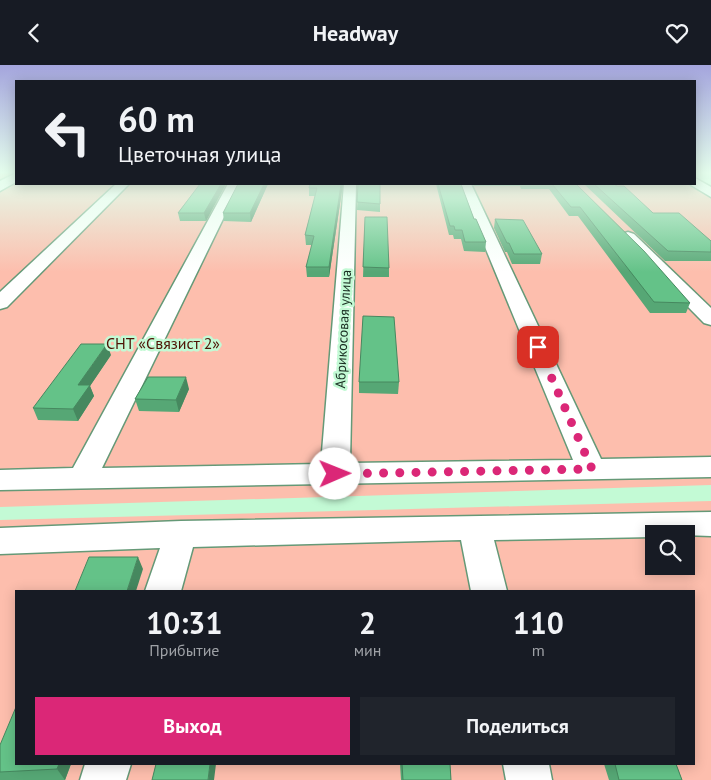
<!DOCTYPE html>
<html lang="ru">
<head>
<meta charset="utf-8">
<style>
  :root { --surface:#171b24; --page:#20242c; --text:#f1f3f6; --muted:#9ea1a6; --accent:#db2777 }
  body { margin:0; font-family:"PT Sans",sans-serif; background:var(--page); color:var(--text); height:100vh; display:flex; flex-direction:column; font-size:19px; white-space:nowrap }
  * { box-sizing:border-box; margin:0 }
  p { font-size:16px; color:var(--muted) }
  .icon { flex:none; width:28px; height:28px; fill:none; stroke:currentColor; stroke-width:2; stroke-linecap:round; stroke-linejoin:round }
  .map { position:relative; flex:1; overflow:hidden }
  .side { position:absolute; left:15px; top:525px; width:680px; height:175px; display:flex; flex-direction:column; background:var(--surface); border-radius:0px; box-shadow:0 2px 12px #0003 }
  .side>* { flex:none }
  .banner { position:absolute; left:15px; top:15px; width:681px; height:105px; border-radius:0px; box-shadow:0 2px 12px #0003; background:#171b24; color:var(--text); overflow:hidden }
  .tools { position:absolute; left:645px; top:460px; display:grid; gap:10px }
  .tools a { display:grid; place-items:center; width:50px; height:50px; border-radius:0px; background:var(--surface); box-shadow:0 2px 12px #0003; font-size:25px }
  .pin { position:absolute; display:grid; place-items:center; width:42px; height:42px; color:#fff; margin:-21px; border-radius:10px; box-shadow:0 2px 8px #0006 }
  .me { position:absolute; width:55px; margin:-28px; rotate:89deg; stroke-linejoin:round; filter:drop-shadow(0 0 4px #0008) }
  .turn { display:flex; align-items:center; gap:18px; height:105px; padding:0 20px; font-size:22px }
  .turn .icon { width:65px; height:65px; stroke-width:2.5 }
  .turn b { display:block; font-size:35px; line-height:42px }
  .eta { display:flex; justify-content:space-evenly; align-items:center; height:85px; text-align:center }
  .eta b { font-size:30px; font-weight:700; line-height:35px }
  .cta { display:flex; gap:10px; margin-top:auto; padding:10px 20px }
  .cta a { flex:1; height:58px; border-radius:0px; background:var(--accent); color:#fff; font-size:20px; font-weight:700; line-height:58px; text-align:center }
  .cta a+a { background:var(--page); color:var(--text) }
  header { display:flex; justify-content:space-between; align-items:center; height:65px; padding:0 20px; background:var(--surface); font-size:22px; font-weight:700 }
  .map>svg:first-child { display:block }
  .green { fill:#fdbead; fill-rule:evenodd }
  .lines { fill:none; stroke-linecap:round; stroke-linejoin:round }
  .minor-casing { stroke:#659977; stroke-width:3 }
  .minor { fill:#fff; fill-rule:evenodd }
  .wall { fill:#56a775 }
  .shaded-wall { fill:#46885f }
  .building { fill:#64c288; stroke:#46885f }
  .route { stroke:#db2777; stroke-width:9; stroke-dasharray:0 16.2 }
  .labels { text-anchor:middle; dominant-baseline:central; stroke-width:5; stroke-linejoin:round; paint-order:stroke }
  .far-street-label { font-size:14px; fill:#192e21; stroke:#c3fad5 }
  .park-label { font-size:16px; fill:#4e1305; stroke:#c3fad5 }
</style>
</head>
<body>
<header><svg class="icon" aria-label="back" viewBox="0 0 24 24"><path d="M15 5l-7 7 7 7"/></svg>Headway<svg class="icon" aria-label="heart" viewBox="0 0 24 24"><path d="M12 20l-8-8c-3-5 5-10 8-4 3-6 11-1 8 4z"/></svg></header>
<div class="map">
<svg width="711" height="715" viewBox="0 0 711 715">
  <rect width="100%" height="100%" fill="#c3fad5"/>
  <g class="green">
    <polygon points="0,107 16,107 16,119 695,119 695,112 711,122 711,420 0,442"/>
    <path d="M711 436V715H0V455ZM654 469H686V501H654ZM16 526H694V699H16Z"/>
  </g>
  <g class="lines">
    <defs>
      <g id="minor">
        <polygon points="16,108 16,117 0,126 0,116"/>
        <polygon points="695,113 711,122 711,132 691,120 695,119"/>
        <polygon points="116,119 129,119 7,242 0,244 0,227"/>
        <polygon points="228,119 240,119 102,403 321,399 344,119 356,119 350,398 573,395 459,119 471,119 601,394 711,392 711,412 0,425 0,405 73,403"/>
        <polygon points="628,167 634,169 711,243 711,260 704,258 622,175 620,172 622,169"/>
        <polygon points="711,447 711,471 654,469 654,472 494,475 507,526 471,526 461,475 193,482 181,526 145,526 160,483 0,489 0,463 181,456"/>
        <polygon points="85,699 131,699 126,715 80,715"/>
        <polygon points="503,699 549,699 552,715 506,715"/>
      </g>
    </defs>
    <use href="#minor" class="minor-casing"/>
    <use href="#minor" class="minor"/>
  </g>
  <g class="wall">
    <polygon points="200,119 226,119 206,156 180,156 178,148"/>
    <polygon points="268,119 251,157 224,156 223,148"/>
    <polygon points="343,119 329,212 307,212 306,202 312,180 306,180 305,170 315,131 309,131 309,123"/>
    <polygon points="358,119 380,119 380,147 357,145"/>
    <polygon points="436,119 461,119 474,154 486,177 485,187 464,186 461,174 454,174 453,170 449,170"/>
    <polygon points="472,119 576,119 690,238 686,248 650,248 578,151 569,151 549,124 521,124 520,121 474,121"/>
    <polygon points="584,119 614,119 653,148 711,176 711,196 665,196"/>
    <polygon points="365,152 389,203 389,212 363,212"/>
    <polygon points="495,154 542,189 540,199 512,199 507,187 505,187 494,163"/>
    <polygon points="111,290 90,321 94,331 78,356 38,355 33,343"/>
    <polygon points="359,317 399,317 398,329 359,328"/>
    <polygon points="189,324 179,347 139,346 135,334"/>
    <polygon points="0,680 16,699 71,699 65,715 0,715"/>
    <polygon points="400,699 450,699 451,715 401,715"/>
    <polygon points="604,699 676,699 682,715 609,715"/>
  </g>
  <g class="shaded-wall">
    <polygon points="221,119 226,119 206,156 204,148"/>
    <polygon points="264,119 268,119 251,157 250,148"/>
    <polygon points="341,119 343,119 329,212 329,202"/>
    <polygon points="107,279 111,290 90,321 94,331 78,356 73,344 78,320"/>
    <polygon points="186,312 189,324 179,347 176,335"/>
    <polygon points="138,492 143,504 136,526 127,526"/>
    <polygon points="59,699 71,699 65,715 57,704"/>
    <polygon points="210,699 216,699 214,715 208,715"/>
  </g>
  <g class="building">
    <polygon points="200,119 221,119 204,148 178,148"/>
    <polygon points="238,119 264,119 250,148 223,148"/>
    <polygon points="310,119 341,119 329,202 306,202 314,171 305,170 317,123 309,123"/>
    <polygon points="358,119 380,119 380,139 357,137"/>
    <polygon points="438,119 461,119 474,154 476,154 486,177 465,177 462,165 455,165 454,161 450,161"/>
    <polygon points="552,119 576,119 644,186 690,238 654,237 580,142 571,142"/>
    <polygon points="594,119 614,119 617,121 624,121 653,148 679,148 711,176 711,187 668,186"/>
    <polygon points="365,152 387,152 389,203 363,202"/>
    <polygon points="495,154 523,155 542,189 514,189 509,178 507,178"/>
    <polygon points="363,251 394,252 399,317 359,317"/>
    <polygon points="81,279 107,279 78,320 90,320 73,344 33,343"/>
    <polygon points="148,312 186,312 176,335 135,334"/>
    <polygon points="89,492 138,492 127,526 75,526"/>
    <polygon points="16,642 16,699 59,699 57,704 0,707 0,680"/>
    <polygon points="156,699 210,699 208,715 152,715"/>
    <polygon points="402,699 450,699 451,715 403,715"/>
    <polygon points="615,699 676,699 682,715 619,715"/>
  </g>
  <linearGradient id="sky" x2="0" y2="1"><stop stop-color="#a4a5dd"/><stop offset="0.52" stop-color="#e4fdec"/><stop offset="1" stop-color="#e4fdec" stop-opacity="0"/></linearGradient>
  <rect width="711" height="207" fill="url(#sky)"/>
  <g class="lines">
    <polyline class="route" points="335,409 592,404 538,282"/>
  </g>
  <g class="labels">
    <g class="far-street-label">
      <text transform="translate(343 264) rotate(-87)">Абрикосовая улица</text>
    </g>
    <g class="park-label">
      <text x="163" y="278">СНТ «Связист 2»</text>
    </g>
  </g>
</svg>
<div class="tools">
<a><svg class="icon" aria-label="search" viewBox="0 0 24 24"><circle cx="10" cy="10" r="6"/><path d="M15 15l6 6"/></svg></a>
</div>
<div class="pin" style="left:538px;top:282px;background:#d93025"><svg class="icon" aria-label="arrive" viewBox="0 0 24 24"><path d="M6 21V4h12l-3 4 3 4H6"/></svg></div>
<svg class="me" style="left:335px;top:409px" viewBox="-20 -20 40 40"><circle r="19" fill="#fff"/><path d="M0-13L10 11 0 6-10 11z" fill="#db2777"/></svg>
<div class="banner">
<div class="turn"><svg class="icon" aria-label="left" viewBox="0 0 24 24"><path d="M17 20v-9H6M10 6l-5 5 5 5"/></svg><div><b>60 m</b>Цветочная улица</div></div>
</div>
<section class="side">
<div class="eta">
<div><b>10:31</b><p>Прибытие</p></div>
<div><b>2</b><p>мин</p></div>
<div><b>110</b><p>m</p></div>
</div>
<div class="cta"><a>Выход</a><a>Поделиться</a></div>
</section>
</div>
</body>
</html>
